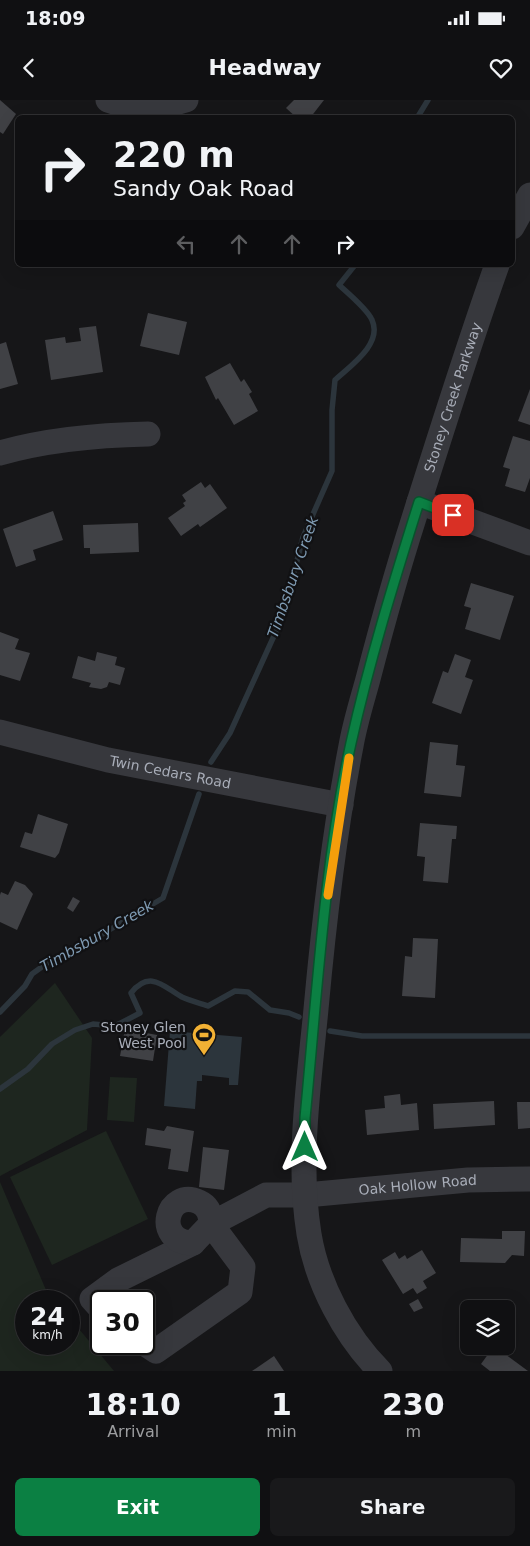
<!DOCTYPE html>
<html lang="en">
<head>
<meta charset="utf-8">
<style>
  :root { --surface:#101012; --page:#19191b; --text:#f1f3f6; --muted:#9c9d9f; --line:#303032; --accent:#0b8043 }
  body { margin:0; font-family:"DejaVu Sans",sans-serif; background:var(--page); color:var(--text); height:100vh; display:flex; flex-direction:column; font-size:19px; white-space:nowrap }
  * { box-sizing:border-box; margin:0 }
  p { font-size:16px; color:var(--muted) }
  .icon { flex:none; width:28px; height:28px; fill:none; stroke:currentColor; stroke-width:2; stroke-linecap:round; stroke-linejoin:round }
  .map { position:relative; height:1271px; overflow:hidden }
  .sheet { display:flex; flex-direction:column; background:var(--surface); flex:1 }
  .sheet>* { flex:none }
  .guide { position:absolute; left:15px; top:15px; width:500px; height:152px; border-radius:8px; box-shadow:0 5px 20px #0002,0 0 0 1px var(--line); background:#101012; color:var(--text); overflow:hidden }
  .tools { position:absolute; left:460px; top:1200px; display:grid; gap:10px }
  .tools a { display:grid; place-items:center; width:55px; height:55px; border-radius:8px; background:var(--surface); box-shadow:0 5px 20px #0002,0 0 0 1px var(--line); font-size:25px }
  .speed { position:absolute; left:15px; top:1190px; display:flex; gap:10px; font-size:25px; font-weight:700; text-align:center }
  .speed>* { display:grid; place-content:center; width:65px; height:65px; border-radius:50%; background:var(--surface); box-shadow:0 5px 20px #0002,0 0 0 1px var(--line); line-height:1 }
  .speed small { font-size:12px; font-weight:400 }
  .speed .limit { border:2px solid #111; border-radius:8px; background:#fff; color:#111 }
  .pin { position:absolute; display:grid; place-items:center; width:42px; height:42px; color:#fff; margin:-21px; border-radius:10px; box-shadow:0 2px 8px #0006 }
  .me { position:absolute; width:55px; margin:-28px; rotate:0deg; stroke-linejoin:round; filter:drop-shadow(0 0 4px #0008) }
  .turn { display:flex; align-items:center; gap:18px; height:105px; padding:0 15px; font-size:22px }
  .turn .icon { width:65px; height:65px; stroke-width:2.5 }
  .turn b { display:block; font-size:35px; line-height:42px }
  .lanes { display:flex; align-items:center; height:48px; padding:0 15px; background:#0003; justify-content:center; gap:25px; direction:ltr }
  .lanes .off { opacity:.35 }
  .eta { display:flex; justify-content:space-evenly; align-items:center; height:85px; text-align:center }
  .eta b { font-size:30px; font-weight:700; line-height:35px }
  .cta { display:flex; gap:10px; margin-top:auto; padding:10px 15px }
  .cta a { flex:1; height:58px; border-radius:8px; background:var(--accent); color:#fff; font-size:20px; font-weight:700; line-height:58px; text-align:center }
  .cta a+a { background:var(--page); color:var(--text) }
  .status { display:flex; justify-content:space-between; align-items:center; height:35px; padding:0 25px; background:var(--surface); direction:ltr }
  .status svg { height:14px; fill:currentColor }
  header { display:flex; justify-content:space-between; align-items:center; height:65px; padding:0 15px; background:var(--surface); font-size:22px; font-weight:700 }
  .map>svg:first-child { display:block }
  .green { fill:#1e261f }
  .water { fill:#2c353c }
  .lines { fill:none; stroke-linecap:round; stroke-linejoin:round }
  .stream { stroke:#2c353c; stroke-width:5.5 }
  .building { fill:#404145 }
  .minor { stroke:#37383d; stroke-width:25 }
  .route-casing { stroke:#07532c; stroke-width:12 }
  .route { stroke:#0b8043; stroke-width:9 }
  .slow { stroke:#f59e0b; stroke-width:9 }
  .labels { text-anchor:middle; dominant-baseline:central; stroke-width:4.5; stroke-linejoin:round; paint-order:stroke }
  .street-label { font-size:14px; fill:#a8adb8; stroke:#111113 }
  .poi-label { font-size:14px; fill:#a8adb8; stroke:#111113; text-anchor:end }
  .water-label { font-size:15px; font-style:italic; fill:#7f9bb3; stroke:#111113 }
</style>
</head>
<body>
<div class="status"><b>18:09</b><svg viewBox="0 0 49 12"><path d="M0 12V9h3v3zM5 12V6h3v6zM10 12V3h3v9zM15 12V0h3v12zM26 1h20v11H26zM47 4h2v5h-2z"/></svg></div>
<header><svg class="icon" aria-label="back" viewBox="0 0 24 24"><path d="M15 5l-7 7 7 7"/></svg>Headway<svg class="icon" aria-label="heart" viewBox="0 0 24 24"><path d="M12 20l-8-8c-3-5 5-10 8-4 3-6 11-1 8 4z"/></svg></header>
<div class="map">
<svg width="530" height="1271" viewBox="0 0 530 1271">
  <rect width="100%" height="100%" fill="#161618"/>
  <g class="green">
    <polygon points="55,883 92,938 87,1030 0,1076 0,937"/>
    <polygon points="110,977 137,978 134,1022 107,1020"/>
    <polygon points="106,1031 148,1119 52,1165 10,1077"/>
    <polygon points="0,1082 46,1190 55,1201 26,1201 26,1244 69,1244 69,1217 114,1271 0,1271"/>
  </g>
  <polygon class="water" points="170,931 242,937 238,985 229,985 229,978 202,975 202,981 197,981 195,1009 164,1006"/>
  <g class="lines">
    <g class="stream">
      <polyline points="417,18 428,0"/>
      <path d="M211 662 230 633 283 516 303 437 332 371V310L335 280C350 266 383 244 372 220 368 210 348 193 339 185L355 165"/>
      <polyline points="0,912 25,886 32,874 50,861 89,842 163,798 199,694"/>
      <polyline points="330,931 362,936 530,936"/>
      <path d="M0 989 28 969 52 944 75 930 93 924 115 926 140 913 131 893C150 869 164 887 182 897 190 901 200 903 208 906L235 891 248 892 270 910 289 913 299 917"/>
    </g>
  </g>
  <g class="building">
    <polygon points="0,0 16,14 3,34 0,32"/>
    <polygon points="294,0 324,0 310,18 297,18 286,8"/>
    <polygon points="148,213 187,222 179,255 140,246"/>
    <polygon points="96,226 103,272 51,280 45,240 65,237 66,243 81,241 79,228"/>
    <polygon points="6,242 18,284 0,289 0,244"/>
    <polygon points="230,263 241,282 244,279 252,292 249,294 258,311 234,325 218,298 216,300 205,277"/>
    <polygon points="530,289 530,325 518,321"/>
    <polygon points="513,336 530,341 530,378 525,392 505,386 510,369 503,367"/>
    <polygon points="201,382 205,388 210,384 227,408 200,427 198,424 181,436 168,418 185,406 183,403 186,401 182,395"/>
    <polygon points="53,411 63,440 33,450 36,460 16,467 3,429"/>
    <polygon points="138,423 139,452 90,454 90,448 84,448 83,425"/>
    <polygon points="471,483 514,496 500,540 465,529 471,508 464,506"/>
    <polygon points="0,532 19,539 15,549 30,553 20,581 0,575"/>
    <polygon points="97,552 117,557 115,565 125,568 120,585 109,582 107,587 101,589 89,587 91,583 72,578 78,556 95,561"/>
    <polygon points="455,554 471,560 465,577 473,580 461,614 432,603 443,571 448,573"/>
    <polygon points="430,642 458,645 456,665 465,666 461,697 424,693"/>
    <polygon points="38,714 68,724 59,753 55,758 20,747 25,732 32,734"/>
    <polygon points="420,723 457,726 456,739 452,739 448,783 423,781 425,757 417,756"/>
    <polygon points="15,781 25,785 33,794 17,830 0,822 0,795 1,792 8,795"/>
    <polygon points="73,797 80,801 73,812 67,808"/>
    <polygon points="413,838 438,839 435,898 402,896 405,856 412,857"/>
    <polygon points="125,929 157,935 153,961 120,956"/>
    <polygon points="400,994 401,1005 417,1003 419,1030 367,1035 365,1010 385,1008 384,996"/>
    <polygon points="494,1001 495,1025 434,1029 433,1004"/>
    <polygon points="517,1002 530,1002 530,1028 518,1029"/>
    <polygon points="167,1026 194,1031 188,1072 168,1069 171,1049 145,1045 147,1028 164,1031"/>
    <polygon points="203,1047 229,1050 224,1090 199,1087"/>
    <polygon points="502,1131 525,1131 524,1156 512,1155 505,1163 460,1162 461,1138 502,1139"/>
    <polygon points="422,1150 436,1173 423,1181 427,1188 417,1194 413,1188 403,1194 382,1160 395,1152 399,1159 405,1155 407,1159"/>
    <polygon points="418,1199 423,1208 414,1212 409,1204"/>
    <polygon points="494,1246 528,1271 490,1271 481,1264"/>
    <polygon points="274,1256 284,1271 252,1271"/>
  </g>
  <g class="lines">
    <g class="minor">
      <path d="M108 0C131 9 162 8 186 0"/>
      <polyline points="512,127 530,95"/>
      <path d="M0 353C49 339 98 335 148 334"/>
      <polyline points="419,402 530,443"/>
      <path id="s1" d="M0 632 108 660 341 705"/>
      <polyline points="101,1209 92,1199 118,1180 193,1143"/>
      <path id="s2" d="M144 1243 156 1251 240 1192 243 1167 211 1124 193 1143C152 1142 167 1087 199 1102 208 1106 211 1114 211 1124L266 1095H306L468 1080 530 1079"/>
      <path id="s3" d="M380 1271C345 1236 317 1183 309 1134 297 1060 309 983 316 909 324 821 334 733 351 646 355 623 362 601 368 579 382 525 397 471 414 418 441 333 467 249 497 165"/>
    </g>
  </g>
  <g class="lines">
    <defs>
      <path id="route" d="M305 1047V1018C317 894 324 766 351 643 369 562 394 481 419 402L453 415"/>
    </defs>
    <use href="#route" class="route-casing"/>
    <use href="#route" class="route"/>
    <polyline class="slow" points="328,795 349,658"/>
  </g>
  <defs>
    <symbol id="stadium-pin" viewBox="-11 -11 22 30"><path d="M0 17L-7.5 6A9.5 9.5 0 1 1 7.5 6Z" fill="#f2b134" stroke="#111113"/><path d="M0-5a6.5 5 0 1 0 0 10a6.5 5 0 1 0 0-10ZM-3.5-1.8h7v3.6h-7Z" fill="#111"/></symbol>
  </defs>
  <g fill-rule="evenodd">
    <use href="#stadium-pin" x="190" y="921" width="28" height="38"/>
  </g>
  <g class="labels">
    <g class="street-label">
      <text stroke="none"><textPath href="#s3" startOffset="1011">Stoney Creek Parkway</textPath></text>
      <text stroke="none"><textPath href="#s1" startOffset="175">Twin Cedars Road</textPath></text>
      <text stroke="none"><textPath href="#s2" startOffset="544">Oak Hollow Road</textPath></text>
    </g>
    <g class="poi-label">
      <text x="186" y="927">Stoney Glen<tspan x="186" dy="16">West Pool</tspan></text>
    </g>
    <g class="water-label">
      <text transform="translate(293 477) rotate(-71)">Timbsbury Creek</text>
      <text transform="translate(97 836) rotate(-30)">Timbsbury Creek</text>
    </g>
  </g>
</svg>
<div class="tools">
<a><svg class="icon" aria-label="layers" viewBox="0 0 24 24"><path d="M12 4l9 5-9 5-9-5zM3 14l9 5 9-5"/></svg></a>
</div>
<div class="speed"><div>24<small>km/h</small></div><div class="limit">30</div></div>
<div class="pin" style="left:453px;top:415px;background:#d93025"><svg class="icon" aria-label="arrive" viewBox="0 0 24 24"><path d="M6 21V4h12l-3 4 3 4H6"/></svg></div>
<svg class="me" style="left:305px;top:1047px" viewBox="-20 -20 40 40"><path d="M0-17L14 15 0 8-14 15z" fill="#0b8043" stroke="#fff" stroke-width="4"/></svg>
<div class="guide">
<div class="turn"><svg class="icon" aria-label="right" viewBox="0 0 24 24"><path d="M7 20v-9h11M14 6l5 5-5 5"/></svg><div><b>220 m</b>Sandy Oak Road</div></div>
<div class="lanes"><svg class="icon off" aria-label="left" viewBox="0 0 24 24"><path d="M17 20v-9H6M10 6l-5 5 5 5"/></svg><svg class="icon off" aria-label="ahead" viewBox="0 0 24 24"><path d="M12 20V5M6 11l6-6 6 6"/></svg><svg class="icon off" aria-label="ahead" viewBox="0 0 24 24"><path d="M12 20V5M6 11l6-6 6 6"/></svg><svg class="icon" aria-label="right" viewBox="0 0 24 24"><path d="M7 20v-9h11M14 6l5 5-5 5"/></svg></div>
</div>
</div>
<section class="sheet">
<div class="eta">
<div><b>18:10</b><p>Arrival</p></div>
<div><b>1</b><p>min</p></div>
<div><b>230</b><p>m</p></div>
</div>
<div class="cta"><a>Exit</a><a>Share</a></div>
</section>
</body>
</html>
